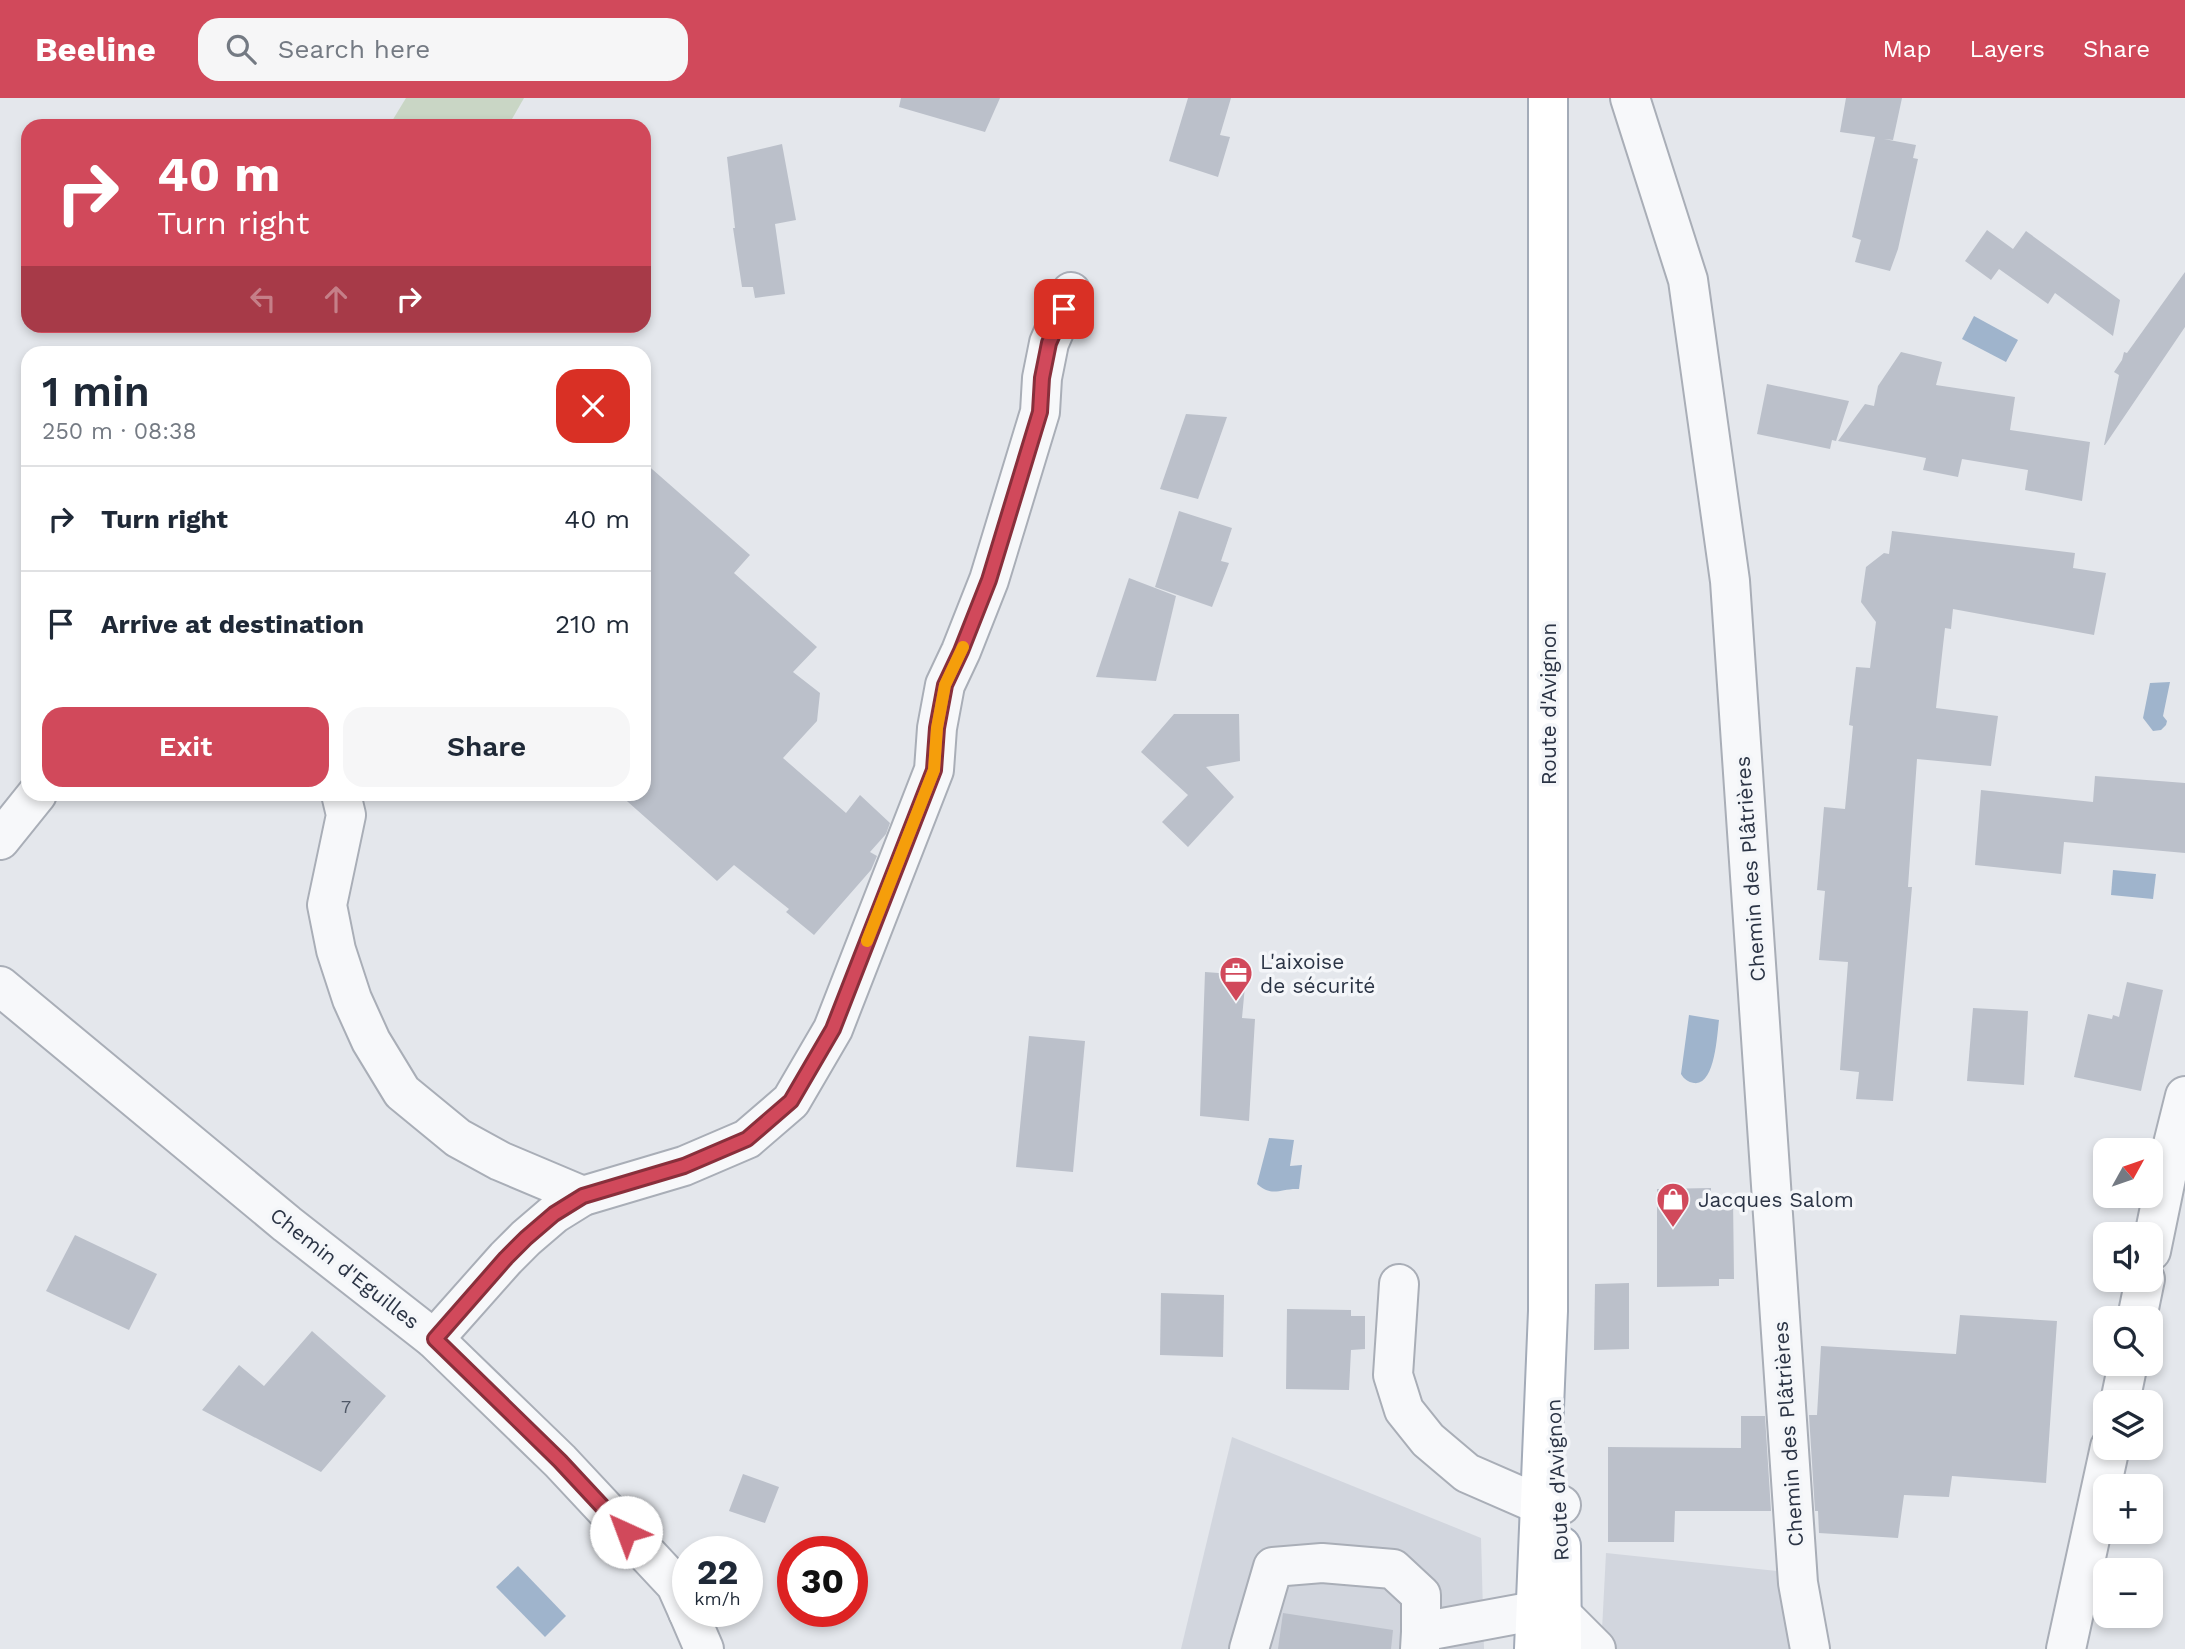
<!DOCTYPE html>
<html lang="en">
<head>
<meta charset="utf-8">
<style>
  :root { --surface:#fff; --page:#f6f6f7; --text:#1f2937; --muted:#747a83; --line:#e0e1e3; --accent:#d1495b }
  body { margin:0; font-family:"Work Sans",sans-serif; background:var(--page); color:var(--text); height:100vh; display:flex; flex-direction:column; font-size:26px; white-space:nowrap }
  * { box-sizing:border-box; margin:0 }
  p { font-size:23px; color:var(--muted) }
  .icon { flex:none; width:38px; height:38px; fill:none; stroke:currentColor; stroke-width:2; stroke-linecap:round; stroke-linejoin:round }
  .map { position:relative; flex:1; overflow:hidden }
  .panel { position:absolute; left:21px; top:248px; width:630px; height:455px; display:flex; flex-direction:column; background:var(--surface); border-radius:21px; box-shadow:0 4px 10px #0003 }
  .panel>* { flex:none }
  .top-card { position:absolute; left:21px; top:21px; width:630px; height:214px; border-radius:21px; box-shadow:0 4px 10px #0003; background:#d1495b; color:#fff; overflow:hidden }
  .needle { width:46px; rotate:50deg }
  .controls { position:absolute; left:2093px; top:1040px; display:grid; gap:14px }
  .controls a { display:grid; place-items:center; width:70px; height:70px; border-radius:14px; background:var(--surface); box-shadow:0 4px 10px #0003; font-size:35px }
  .speed { position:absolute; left:672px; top:1438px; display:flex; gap:14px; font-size:35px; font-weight:700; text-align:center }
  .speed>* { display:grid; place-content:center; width:91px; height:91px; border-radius:50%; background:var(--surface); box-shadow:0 4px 10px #0003; line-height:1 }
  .speed small { font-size:18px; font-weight:400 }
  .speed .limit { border:10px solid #d22; background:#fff; color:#111 }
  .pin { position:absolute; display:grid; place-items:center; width:60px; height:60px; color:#fff; margin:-30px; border-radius:14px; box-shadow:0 4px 10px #0006 }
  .me { position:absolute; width:77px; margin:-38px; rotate:317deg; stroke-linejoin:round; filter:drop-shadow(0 0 5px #0008) }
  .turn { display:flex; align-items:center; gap:24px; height:147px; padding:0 21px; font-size:32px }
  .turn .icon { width:91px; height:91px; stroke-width:2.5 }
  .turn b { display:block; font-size:49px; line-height:60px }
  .lanes { display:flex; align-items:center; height:66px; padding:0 21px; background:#0003; justify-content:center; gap:35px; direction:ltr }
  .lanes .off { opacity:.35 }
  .round { display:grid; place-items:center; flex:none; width:74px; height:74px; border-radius:21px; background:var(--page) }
  .overview { display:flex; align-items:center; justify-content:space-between; height:119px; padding:0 21px }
  h1 { font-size:42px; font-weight:600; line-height:52px }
  .button { display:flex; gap:14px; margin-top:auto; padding:14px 21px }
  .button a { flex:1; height:80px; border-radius:21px; background:var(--accent); color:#fff; font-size:28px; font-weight:600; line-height:80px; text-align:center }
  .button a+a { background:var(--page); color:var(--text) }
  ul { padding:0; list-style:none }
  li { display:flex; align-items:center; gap:21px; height:105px; padding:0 21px; border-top:2px solid var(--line) }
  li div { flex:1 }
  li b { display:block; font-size:26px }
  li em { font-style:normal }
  header { display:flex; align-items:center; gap:42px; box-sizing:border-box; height:98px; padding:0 35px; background:var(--accent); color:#fff }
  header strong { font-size:33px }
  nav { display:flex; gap:38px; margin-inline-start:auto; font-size:24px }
  .search { width:490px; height:63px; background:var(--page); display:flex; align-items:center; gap:18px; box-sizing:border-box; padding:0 24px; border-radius:21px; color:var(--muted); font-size:26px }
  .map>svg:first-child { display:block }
  .built { fill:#d2d6de }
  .green { fill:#c9d6c5 }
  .water { fill:#9fb4cc }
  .building { fill:#bbc0ca }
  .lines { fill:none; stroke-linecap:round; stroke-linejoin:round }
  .minor-casing { stroke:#a9aeb7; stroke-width:42 }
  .major-casing { stroke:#a3abb8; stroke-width:42 }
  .minor { stroke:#f7f8fa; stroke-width:38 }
  .major { stroke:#fff; stroke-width:38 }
  .route-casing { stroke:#882f3b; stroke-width:18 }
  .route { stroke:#d1495b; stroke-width:12 }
  .slow { stroke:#f59e0b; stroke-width:12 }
  .labels { text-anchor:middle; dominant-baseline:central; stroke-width:7; stroke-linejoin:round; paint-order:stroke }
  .number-label { font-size:18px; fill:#4f5766 }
  .street-label { font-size:21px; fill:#2b3445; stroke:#f4f6f9 }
  .poi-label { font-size:21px; fill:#2b3445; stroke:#f4f6f9; text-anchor:start }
</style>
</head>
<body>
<header>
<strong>Beeline</strong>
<div class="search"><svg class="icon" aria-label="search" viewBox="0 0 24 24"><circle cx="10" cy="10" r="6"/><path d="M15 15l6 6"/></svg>Search here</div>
<nav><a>Map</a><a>Layers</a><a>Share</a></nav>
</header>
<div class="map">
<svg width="2185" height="1551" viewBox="0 0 2185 1551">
  <rect width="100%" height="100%" fill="#e4e7ec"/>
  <g class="built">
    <polygon points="1232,1339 1481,1440 1484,1551 1181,1551"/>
    <polygon points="1606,1455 1777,1473 1790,1551 1601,1551"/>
  </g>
  <polygon class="green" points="406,0 524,0 508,28 389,28"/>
  <g class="water">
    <polygon points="1974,218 2018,242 2006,264 1962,241"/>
    <polygon points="2170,584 2163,618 2167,623 2166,627 2161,632 2153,633 2143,620 2150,585"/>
    <polygon points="2113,772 2156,776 2153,801 2111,797"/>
    <path d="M1689 917 1719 922C1717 937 1715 988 1694 985 1688 984 1684 981 1681 976Z"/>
    <path d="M1269 1040 1294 1042 1290 1068 1302 1067 1299 1091C1280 1090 1273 1100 1257 1086Z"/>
    <polygon points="518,1468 566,1518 545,1539 496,1489"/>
  </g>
  <g class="building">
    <polygon points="901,0 1000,0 985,34 899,9"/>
    <polygon points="1188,0 1231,0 1220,37 1230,39 1218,79 1169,63"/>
    <polygon points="1846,0 1902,0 1893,42 1884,41 1916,47 1913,60 1918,61 1898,151 1890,173 1855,164 1861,142 1852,139 1875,39 1840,34"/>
    <polygon points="782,46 796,122 775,126 785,196 755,200 753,189 742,189 733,130 735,130 727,59"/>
    <polygon points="1987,132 2013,151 2026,133 2120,202 2113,238 2055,195 2048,206 1999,171 1991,182 1965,163"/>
    <polygon points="2185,174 2185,229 2105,347 2104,347 2119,277 2114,274 2122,262 2124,254 2127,255"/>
    <polygon points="1901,254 1942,264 1936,287 2015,299 2010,332 2090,344 2082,403 2025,392 2028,372 1962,361 1958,379 1923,372 1926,360 1838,343 1865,306 1874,308 1878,288"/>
    <polygon points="1767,286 1849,303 1836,343 1832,342 1830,351 1757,336"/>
    <polygon points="1186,316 1227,319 1198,401 1160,391"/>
    <polygon points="644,364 750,457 734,475 817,549 793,574 820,595 817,623 783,660 846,715 860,697 890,725 886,736 870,754 877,758 871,772 814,837 786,814 789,811 734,767 717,783 619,696 644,696"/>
    <polygon points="1179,413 1232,430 1221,463 1229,465 1212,509 1155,489"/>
    <polygon points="1892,433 2075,455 2073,470 2106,475 2094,537 1953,511 1951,531 1945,530 1936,610 1998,618 1991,668 1917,661 1908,789 1912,789 1893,1003 1856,1001 1859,974 1840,972 1848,864 1819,862 1825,793 1817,792 1824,709 1845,711 1853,628 1849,627 1856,569 1870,570 1876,524 1861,504 1866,469 1884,455 1889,456"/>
    <polygon points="1129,480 1176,498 1156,583 1096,579"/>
    <polygon points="1174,616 1239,616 1240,663 1206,669 1234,699 1188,749 1162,724 1188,697 1141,654"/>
    <polygon points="2095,678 2185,685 2185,755 2064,744 2061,776 1975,767 1981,692 2093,704"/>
    <polygon points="1205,874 1246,877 1242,920 1255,921 1249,1023 1200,1018"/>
    <polygon points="2127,884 2163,892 2141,993 2074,979 2088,916 2112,921 2113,917 2119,919"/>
    <polygon points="1973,910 2028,913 2024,987 1967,983"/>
    <polygon points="1029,938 1085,943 1073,1074 1016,1069"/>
    <polygon points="1711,1090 1711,1100 1733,1099 1734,1181 1719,1181 1719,1188 1657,1189 1657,1091"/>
    <polygon points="75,1137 157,1176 129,1232 46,1193"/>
    <polygon points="1629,1185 1629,1251 1594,1252 1595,1186"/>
    <polygon points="1161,1195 1224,1197 1223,1259 1160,1257"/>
    <polygon points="1287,1211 1351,1212 1351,1218 1365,1218 1365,1251 1351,1252 1349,1292 1286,1291"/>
    <polygon points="1960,1217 2057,1223 2046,1385 1952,1378 1949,1399 1904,1397 1898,1440 1819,1435 1818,1413 1815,1413 1809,1317 1817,1317 1821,1248 1956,1256"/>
    <polygon points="312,1233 386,1298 321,1374 202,1312 239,1267 264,1288"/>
    <polygon points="1741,1318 1765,1318 1771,1413 1675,1413 1674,1444 1608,1444 1608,1349 1741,1350"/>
    <polygon points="743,1376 779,1389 765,1425 729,1413"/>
    <polygon points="1283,1515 1393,1532 1391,1551 1278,1551"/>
  </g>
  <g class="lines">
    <defs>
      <g id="minor">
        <polyline points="1630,0 1688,182 1730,483 1798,1485 1810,1551"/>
        <polyline points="341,696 346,717 327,807 336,852 352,901 371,943 402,994 458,1040 500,1063 583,1098"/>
        <polyline points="0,742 37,696"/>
        <polyline points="0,888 287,1126 434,1241 560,1363 676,1487 688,1514"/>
        <polyline points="2151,1153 2173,1046 2185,998"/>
        <polyline points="1399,1186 1393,1277 1404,1312 1428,1342 1467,1375 1538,1406 1561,1407"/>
        <polyline points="2137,1220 2145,1181"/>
        <polyline points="434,1241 506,1160 526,1140 554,1116 583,1098 684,1068 747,1041 791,1003 833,931 934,672 937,630 945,587 961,553 989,482 1040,314 1042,280 1049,245 1071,194"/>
        <polyline points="2120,1304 2128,1265"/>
        <polyline points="688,1514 704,1551"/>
        <polyline points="1249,1551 1273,1469 1322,1465 1393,1471 1421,1497 1421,1534"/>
        <polyline points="1420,1551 1421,1534 1534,1513 1562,1517 1596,1551"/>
        <polyline points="2066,1551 2110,1349"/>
      </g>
      <g id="major">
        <polyline points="1561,1448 1562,1551"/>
        <polyline points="1534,1551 1548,1213 1548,0"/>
      </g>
    </defs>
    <use href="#minor" class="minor-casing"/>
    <use href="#major" class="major-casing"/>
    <use href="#minor" class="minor"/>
    <use href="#major" class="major"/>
  </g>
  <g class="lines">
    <defs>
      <polyline id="route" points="626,1434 560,1363 435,1241 506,1160 526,1140 554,1116 583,1098 684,1068 747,1041 791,1003 833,931 934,672 937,630 945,587 961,553 989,482 1040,314 1042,280 1049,245 1064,211"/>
    </defs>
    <use href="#route" class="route-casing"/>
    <use href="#route" class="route"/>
    <polyline class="slow" points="867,843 934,672 937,630 945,587 963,549"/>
  </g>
  <defs>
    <symbol id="office-pin" viewBox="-11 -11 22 30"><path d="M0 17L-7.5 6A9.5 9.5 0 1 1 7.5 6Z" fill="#d1495b" stroke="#f4f6f9"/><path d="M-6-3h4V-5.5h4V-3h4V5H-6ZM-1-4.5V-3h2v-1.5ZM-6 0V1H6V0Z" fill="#fff"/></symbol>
    <symbol id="shop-pin" viewBox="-11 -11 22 30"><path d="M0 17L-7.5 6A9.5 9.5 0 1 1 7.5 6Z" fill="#d1495b" stroke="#f4f6f9"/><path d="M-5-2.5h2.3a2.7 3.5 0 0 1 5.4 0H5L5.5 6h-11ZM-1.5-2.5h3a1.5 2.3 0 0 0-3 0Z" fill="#fff"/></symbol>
  </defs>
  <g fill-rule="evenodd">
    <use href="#office-pin" x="1217" y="856" width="38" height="52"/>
    <use href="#shop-pin" x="1654" y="1082" width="38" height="52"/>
  </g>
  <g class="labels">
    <g class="number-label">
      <text x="346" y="1308">7</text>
    </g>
    <g class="street-label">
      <text transform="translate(1548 606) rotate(-90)">Route d'Avignon</text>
      <text transform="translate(1750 771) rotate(-94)">Chemin des Plâtrières</text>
      <text transform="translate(345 1170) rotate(38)">Chemin d'Eguilles</text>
      <text transform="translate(1788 1336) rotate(-94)">Chemin des Plâtrières</text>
      <text transform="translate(1557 1382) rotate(-93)">Route d'Avignon</text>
    </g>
    <g class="poi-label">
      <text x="1260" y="863">L'aixoise<tspan x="1260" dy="24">de sécurité</tspan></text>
      <text x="1698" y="1101">Jacques Salom</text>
    </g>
  </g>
</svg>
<div class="controls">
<a><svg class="needle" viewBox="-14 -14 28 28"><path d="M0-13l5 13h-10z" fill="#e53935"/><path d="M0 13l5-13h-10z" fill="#747a83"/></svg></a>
<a><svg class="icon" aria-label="sound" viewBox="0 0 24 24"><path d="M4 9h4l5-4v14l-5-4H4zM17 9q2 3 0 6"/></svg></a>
<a><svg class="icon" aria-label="search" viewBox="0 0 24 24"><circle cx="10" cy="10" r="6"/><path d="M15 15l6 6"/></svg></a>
<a><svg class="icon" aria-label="layers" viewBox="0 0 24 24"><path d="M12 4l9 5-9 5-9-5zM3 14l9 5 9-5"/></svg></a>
<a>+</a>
<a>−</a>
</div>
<div class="speed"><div>22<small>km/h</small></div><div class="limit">30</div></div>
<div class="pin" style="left:1064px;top:211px;background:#d93025"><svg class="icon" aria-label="arrive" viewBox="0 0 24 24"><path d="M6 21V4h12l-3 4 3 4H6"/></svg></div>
<svg class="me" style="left:626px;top:1434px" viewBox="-20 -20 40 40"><circle r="19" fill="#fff"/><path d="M0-13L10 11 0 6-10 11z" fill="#d1495b"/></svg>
<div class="top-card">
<div class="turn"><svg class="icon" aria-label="right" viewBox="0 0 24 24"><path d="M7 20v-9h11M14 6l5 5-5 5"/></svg><div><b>40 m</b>Turn right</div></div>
<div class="lanes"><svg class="icon off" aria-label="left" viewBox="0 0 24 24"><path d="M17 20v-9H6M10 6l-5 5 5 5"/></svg><svg class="icon off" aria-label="ahead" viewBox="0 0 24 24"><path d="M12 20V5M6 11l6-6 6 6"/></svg><svg class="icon" aria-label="right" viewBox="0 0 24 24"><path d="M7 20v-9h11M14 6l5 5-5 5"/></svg></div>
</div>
<section class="panel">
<div class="overview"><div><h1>1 min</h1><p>250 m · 08:38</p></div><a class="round" style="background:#d93025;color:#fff"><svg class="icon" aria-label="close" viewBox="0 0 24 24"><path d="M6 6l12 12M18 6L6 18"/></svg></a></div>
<ul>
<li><svg class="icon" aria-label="right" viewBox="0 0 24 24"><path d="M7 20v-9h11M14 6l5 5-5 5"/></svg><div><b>Turn right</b></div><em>40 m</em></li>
<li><svg class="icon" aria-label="arrive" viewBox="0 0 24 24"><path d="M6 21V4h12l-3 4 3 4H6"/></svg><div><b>Arrive at destination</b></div><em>210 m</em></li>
</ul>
<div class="button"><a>Exit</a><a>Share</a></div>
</section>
</div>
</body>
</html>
